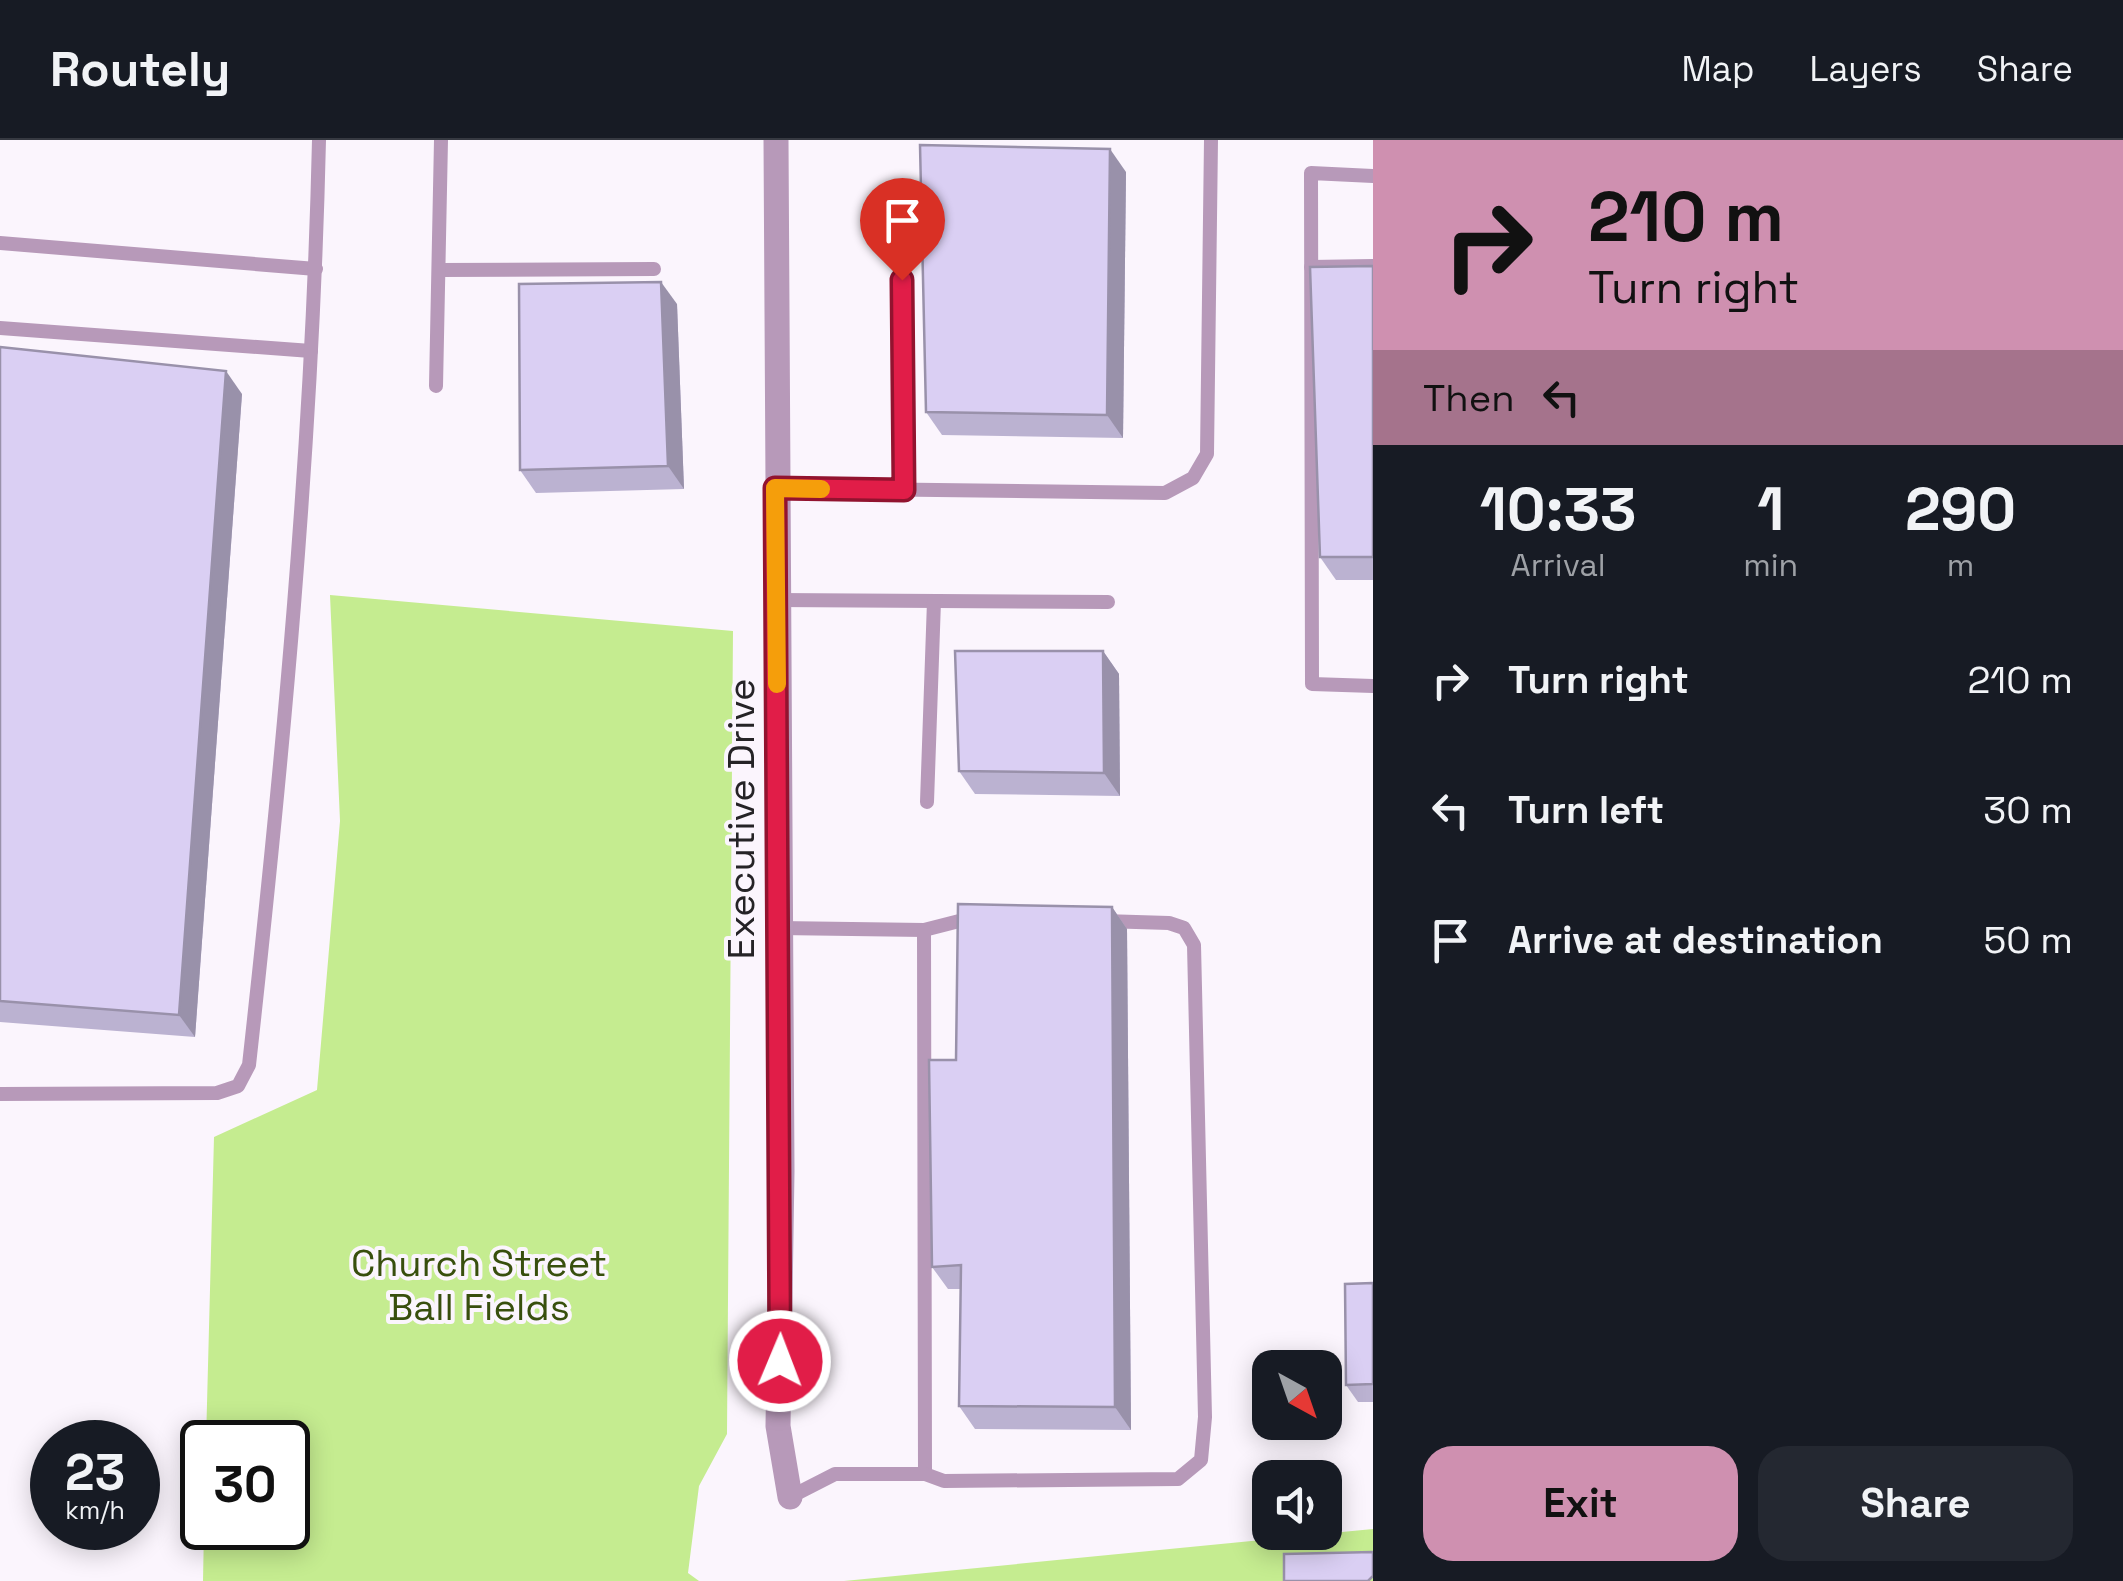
<!DOCTYPE html>
<html lang="en">
<head>
<meta charset="utf-8">
<style>
  :root { --surface:#171b24; --page:#242831; --text:#f1f3f6; --muted:#9ea1a6; --line:#363941; --accent:#cf90b0 }
  body { margin:0; font-family:"Space Grotesk",sans-serif; background:var(--page); color:var(--text); height:100vh; display:flex; flex-direction:column; font-size:38px; white-space:nowrap }
  * { box-sizing:border-box; margin:0 }
  p { font-size:32px; color:var(--muted) }
  .icon { flex:none; width:55px; height:55px; fill:none; stroke:currentColor; stroke-width:2; stroke-linecap:round; stroke-linejoin:round }
  .map { position:relative; flex:1; overflow:hidden }
  .details { display:flex; flex-direction:column; background:var(--surface); width:750px }
  .details>* { flex:none }
  .hud { background:#cf90b0; color:#111; overflow:hidden }
  .needle { width:65px; rotate:140deg }
  .controls { position:absolute; left:1252px; top:1210px; display:grid; gap:20px }
  .controls a { display:grid; place-items:center; width:90px; height:90px; border-radius:20px; background:var(--surface); box-shadow:0 5px 25px #0003; font-size:50px }
  .speed { position:absolute; left:30px; top:1280px; display:flex; gap:20px; font-size:50px; font-weight:700; text-align:center }
  .speed>* { display:grid; place-content:center; width:130px; height:130px; border-radius:50%; background:var(--surface); box-shadow:0 5px 25px #0003; line-height:1 }
  .speed small { font-size:25px; font-weight:400 }
  .speed .limit { border:5px solid #111; border-radius:15px; background:#fff; color:#111 }
  .pin { position:absolute; display:grid; place-items:center; width:85px; height:85px; color:#fff; margin:-102px -42px; border-radius:50% 50% 50% 0; rotate:-45deg; box-shadow:0 0 10px #0007 }
  .pin .icon { rotate:45deg }
  .me { position:absolute; width:110px; margin:-55px; rotate:1deg; stroke-linejoin:round; filter:drop-shadow(0 0 8px #0008) }
  .turn { display:flex; align-items:center; gap:35px; height:210px; padding:0 50px; font-size:45px }
  .turn .icon { width:130px; height:130px; stroke-width:2.5 }
  .turn b { display:block; font-size:70px; line-height:85px }
  .then { display:flex; align-items:center; height:95px; padding:0 50px; background:#0003; gap:20px; font-size:38px }
  .eta { display:flex; justify-content:space-evenly; align-items:center; height:170px; text-align:center }
  .eta b { font-size:60px; font-weight:800; line-height:70px }
  .primary-button { display:flex; gap:20px; margin-top:auto; padding:20px 50px }
  .primary-button a { flex:1; height:115px; border-radius:30px; background:var(--accent); color:#111; font-size:40px; font-weight:800; line-height:115px; text-align:center }
  .primary-button a+a { background:var(--page); color:var(--text) }
  ul { padding:0; list-style:none }
  li { display:flex; align-items:center; gap:30px; height:130px; padding:0 50px }
  li div { flex:1 }
  li b { display:block; font-size:38px }
  li em { font-style:normal }
  header { display:flex; align-items:center; gap:60px; box-sizing:border-box; height:140px; padding:0 50px; background:var(--surface); border-bottom:2px solid var(--line) }
  header strong { font-size:48px }
  nav { display:flex; gap:55px; margin-inline-start:auto; font-size:35px }
  main { display:flex; flex:1; min-height:0 }
  .map>svg:first-child { display:block }
  .green { fill:#c5ec90 }
  .lines { fill:none; stroke-linecap:round; stroke-linejoin:round }
  .lane { stroke:#b799b9; stroke-width:14 }
  .street { stroke:#b799b9; stroke-width:25 }
  .wall { fill:#bbb2d1 }
  .shaded-wall { fill:#9991aa }
  .building { fill:#dacff3; stroke:#9991aa; stroke-width:2.5 }
  .route-casing { stroke:#92132f; stroke-width:25 }
  .route { stroke:#e11d48; stroke-width:18 }
  .slow { stroke:#f59e0b; stroke-width:18 }
  .labels { text-anchor:middle; dominant-baseline:central; stroke-width:8; stroke-linejoin:round; paint-order:stroke }
  .street-label { font-size:38px; fill:#252326; stroke:#fbf5fd }
  .park-label { font-size:38px; fill:#384f0d; stroke:#fbf5fd }
</style>
</head>
<body>
<header>
<strong>Routely</strong>
<nav><a>Map</a><a>Layers</a><a>Share</a></nav>
</header>
<main>
<div class="map">
<svg width="1373" height="1441" viewBox="0 0 1373 1441">
  <rect width="100%" height="100%" fill="#fbf5fd"/>
  <g class="green">
    <polygon points="330,455 733,491 727,1294 699,1346 688,1433 699,1441 203,1441 204,1388 288,1388 288,1302 206,1302 214,997 317,950 340,681"/>
    <polygon points="1373,1389 1373,1441 844,1441"/>
  </g>
  <g class="lines">
    <g class="lane">
      <polyline points="1373,36 1311,33 1312,544 1373,546"/>
      <polyline points="901,70 903,350"/>
      <polyline points="0,103 316,129"/>
      <polyline points="1311,127 1373,126"/>
      <polyline points="439,130 654,129"/>
      <polyline points="0,188 311,211"/>
      <polyline points="436,246 441,0"/>
      <polyline points="775,348 1165,353 1193,338 1207,314 1211,0"/>
      <polyline points="776,460 1108,462"/>
      <polyline points="927,662 934,461"/>
      <polyline points="779,788 924,790 971,778"/>
      <polyline points="924,790 925,1334"/>
      <path d="M0 954 217 953 238 946 249 925C283 618 312 309 319 0"/>
      <polyline points="790,1357 835,1334 925,1334 944,1341 1178,1339 1201,1320 1205,1277 1194,805 1184,788 1169,783 1103,781"/>
    </g>
    <polyline class="street" points="776,0 782,1031 778,1286 790,1357"/>
  </g>
  <g class="wall">
    <polygon points="1126,32 1123,298 942,295 926,272"/>
    <polygon points="1373,126 1373,440 1336,440 1320,417"/>
    <polygon points="677,164 684,349 536,353 520,330"/>
    <polygon points="0,207 242,254 195,897 0,882"/>
    <polygon points="1103,511 1119,534 1120,656 975,654 959,631"/>
    <polygon points="1112,767 1127,789 1131,1290 975,1289 959,1266 961,1149 948,1149 932,1127 956,920"/>
    <polygon points="1373,1143 1373,1262 1358,1262 1346,1245"/>
  </g>
  <g class="shaded-wall">
    <polygon points="1110,9 1126,32 1123,298 1107,275"/>
    <polygon points="661,142 677,164 684,349 668,326"/>
    <polygon points="226,231 242,254 195,897 179,875"/>
    <polygon points="1103,511 1119,534 1120,656 1104,633"/>
    <polygon points="1112,767 1127,789 1131,1290 1115,1267"/>
  </g>
  <g class="building">
    <polygon points="920,5 1110,9 1107,275 926,272"/>
    <polygon points="1373,126 1373,417 1320,417 1310,127"/>
    <polygon points="661,142 668,326 520,330 519,144"/>
    <polygon points="0,207 226,231 179,875 0,861"/>
    <polygon points="955,511 1103,511 1104,633 959,631"/>
    <polygon points="958,764 1112,767 1115,1267 959,1266 961,1125 932,1127 929,920 956,920"/>
    <polygon points="1373,1143 1373,1244 1346,1245 1345,1144"/>
    <polygon points="1373,1412 1373,1436 1368,1441 1284,1441 1284,1414"/>
  </g>
  <g class="lines">
    <defs>
      <polyline id="route" points="780,1221 775,348 904,350 902,140"/>
    </defs>
    <use href="#route" class="route-casing"/>
    <use href="#route" class="route"/>
    <polyline class="slow" points="777,544 775,348 821,349"/>
  </g>
  <g class="labels">
    <g class="street-label">
      <text transform="translate(741 679) rotate(-90)">Executive Drive</text>
    </g>
    <g class="park-label">
      <text x="479" y="1123">Church Street<tspan x="479" dy="44">Ball Fields</tspan></text>
    </g>
  </g>
</svg>
<div class="controls">
<a><svg class="needle" viewBox="-14 -14 28 28"><path d="M0-13l5 13h-10z" fill="#e53935"/><path d="M0 13l5-13h-10z" fill="#9ea1a6"/></svg></a>
<a><svg class="icon" aria-label="sound" viewBox="0 0 24 24"><path d="M4 9h4l5-4v14l-5-4H4zM17 9q2 3 0 6"/></svg></a>
</div>
<div class="speed"><div>23<small>km/h</small></div><div class="limit">30</div></div>
<div class="pin" style="left:902px;top:140px;background:#d93025"><svg class="icon" aria-label="arrive" viewBox="0 0 24 24"><path d="M6 21V4h12l-3 4 3 4H6"/></svg></div>
<svg class="me" style="left:780px;top:1221px" viewBox="-20 -20 40 40"><circle r="17" fill="#e11d48" stroke="#fff" stroke-width="3"/><path d="M0-11L8 9 0 5-8 9z" fill="#fff"/></svg>
</div>
<section class="details">
<div class="hud">
<div class="turn"><svg class="icon" aria-label="right" viewBox="0 0 24 24"><path d="M7 20v-9h11M14 6l5 5-5 5"/></svg><div><b>210 m</b>Turn right</div></div>
<div class="then">Then<svg class="icon" aria-label="left" viewBox="0 0 24 24"><path d="M17 20v-9H6M10 6l-5 5 5 5"/></svg></div>
</div>
<div class="eta">
<div><b>10:33</b><p>Arrival</p></div>
<div><b>1</b><p>min</p></div>
<div><b>290</b><p>m</p></div>
</div>
<ul>
<li><svg class="icon" aria-label="right" viewBox="0 0 24 24"><path d="M7 20v-9h11M14 6l5 5-5 5"/></svg><div><b>Turn right</b></div><em>210 m</em></li>
<li><svg class="icon" aria-label="left" viewBox="0 0 24 24"><path d="M17 20v-9H6M10 6l-5 5 5 5"/></svg><div><b>Turn left</b></div><em>30 m</em></li>
<li><svg class="icon" aria-label="arrive" viewBox="0 0 24 24"><path d="M6 21V4h12l-3 4 3 4H6"/></svg><div><b>Arrive at destination</b></div><em>50 m</em></li>
</ul>
<div class="primary-button"><a>Exit</a><a>Share</a></div>
</section>
</main>
</body>
</html>
